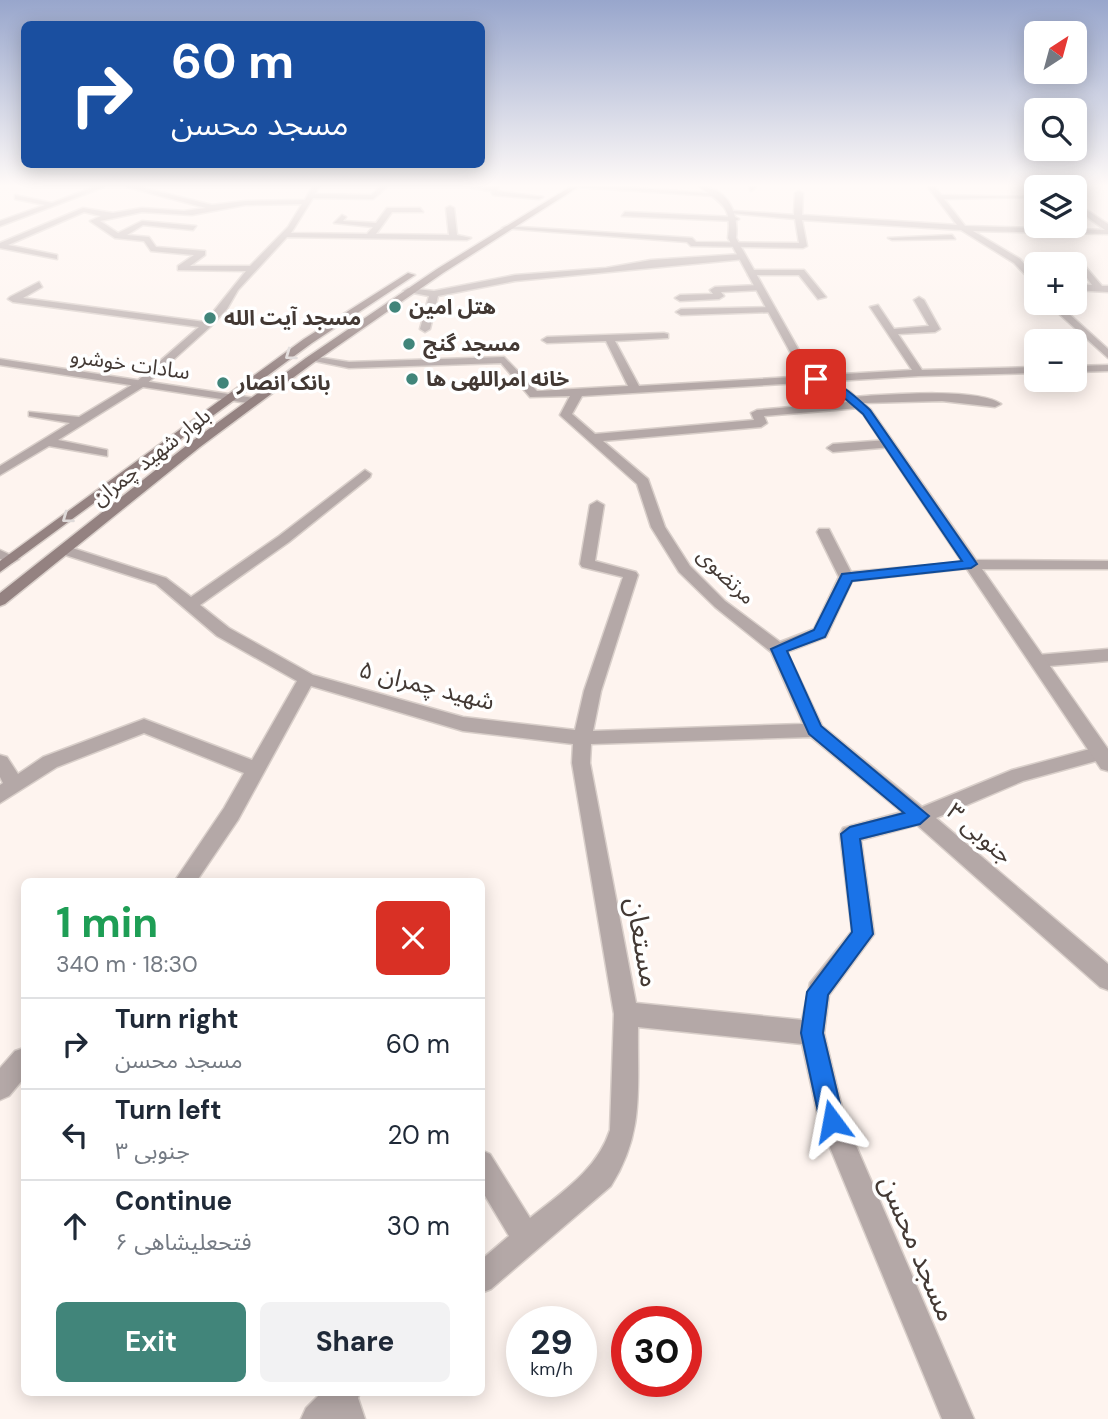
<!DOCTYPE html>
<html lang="en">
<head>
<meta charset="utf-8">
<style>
  :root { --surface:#fff; --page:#f2f2f3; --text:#1f2937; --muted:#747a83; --line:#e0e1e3; --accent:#41857a }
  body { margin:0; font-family:"DM Sans","Noto Sans Arabic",sans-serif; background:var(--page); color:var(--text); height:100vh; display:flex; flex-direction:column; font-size:26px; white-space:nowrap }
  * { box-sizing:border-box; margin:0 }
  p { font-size:23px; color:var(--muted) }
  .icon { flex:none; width:38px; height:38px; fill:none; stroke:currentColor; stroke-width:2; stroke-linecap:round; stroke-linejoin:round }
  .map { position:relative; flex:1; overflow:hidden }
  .sheet { position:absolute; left:21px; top:878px; width:464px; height:518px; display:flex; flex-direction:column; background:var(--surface); border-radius:10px; box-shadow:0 4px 18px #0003 }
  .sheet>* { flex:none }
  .banner { position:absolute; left:21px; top:21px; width:464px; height:147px; border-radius:10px; box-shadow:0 4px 18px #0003; background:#1a4fa0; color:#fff; overflow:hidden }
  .needle { width:46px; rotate:36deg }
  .buttons { position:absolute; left:1024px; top:21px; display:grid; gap:14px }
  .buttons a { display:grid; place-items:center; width:63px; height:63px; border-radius:10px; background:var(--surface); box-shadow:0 4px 18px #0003; font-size:35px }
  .speed { position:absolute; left:506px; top:1306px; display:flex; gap:14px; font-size:35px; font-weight:700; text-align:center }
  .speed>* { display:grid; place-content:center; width:91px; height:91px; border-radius:50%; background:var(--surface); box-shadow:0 4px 18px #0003; line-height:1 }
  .speed small { font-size:18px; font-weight:400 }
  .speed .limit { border:10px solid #d22; background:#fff; color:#111 }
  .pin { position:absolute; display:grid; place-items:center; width:60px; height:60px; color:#fff; margin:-30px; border-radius:14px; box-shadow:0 4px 10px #0006 }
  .me { position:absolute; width:77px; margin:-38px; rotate:347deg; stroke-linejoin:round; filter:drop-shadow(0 0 5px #0008) }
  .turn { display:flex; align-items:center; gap:24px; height:147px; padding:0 35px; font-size:32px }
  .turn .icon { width:91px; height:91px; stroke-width:2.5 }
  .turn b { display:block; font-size:49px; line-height:60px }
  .round { display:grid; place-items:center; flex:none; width:74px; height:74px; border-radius:10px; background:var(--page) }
  .head { display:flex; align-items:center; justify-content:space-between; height:119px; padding:0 35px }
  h1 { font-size:42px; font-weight:700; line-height:52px; color:#1e9e55 }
  .action { display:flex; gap:14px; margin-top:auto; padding:14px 35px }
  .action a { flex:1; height:80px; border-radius:10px; background:var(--accent); color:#fff; font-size:28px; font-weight:700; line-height:80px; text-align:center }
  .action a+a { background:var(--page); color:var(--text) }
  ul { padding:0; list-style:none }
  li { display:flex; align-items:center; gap:21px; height:91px; padding:0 35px; border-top:2px solid var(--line) }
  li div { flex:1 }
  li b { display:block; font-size:26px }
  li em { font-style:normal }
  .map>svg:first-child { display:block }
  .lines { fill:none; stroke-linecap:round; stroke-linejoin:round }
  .minor-casing { stroke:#d9cfca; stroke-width:3 }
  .tertiary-casing { stroke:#d9cfca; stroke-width:3 }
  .secondary-casing { stroke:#d9cfca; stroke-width:3 }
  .minor { fill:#b4a8a7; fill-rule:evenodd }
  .tertiary { fill:#b4a8a7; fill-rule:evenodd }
  .secondary { fill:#948281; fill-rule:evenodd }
  .oneway { stroke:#dfdad9 }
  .route { fill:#1a73e8; stroke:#114b97; stroke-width:2 }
  .poi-dot { fill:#41857a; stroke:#fff; stroke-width:2.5 }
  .labels { text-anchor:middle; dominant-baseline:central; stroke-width:7; stroke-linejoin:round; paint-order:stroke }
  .far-poi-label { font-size:21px; font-weight:bold; fill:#433934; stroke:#fff; text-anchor:start }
  .far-street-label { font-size:21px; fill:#433934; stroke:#fff }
  .street-label { font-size:24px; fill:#433934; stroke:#fff }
  .near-street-label { font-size:28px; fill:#433934; stroke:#fff }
</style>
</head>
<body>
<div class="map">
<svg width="1108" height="1419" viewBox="0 0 1108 1419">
  <rect width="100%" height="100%" fill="#fef4ef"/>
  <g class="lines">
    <defs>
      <g id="minor">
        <polygon points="94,187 104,187 0,226 0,221 45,205 15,199 15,195 52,203"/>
        <path d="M127 187H140L212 205 245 201 305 200 312 187H319L315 194 371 195 380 187H387L373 199 313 198 291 233 367 234 373 227 334 223 342 215 346 217 343 221 376 223 387 208H420L423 212H392L376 234 449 235 446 208 450 206 454 208 457 235 471 238 467 240 287 237 238 290 227 309 210 327 143 387 58 440 107 450V456L49 446 0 475V466L70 423 29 416V412L79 417 135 383 199 327 13 302 8 299 10 297 39 282 42 287 23 298 205 322 246 271 178 270V266L194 255 151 251 144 241 115 238 90 221 101 216 84 212 8 245 57 255V259L0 248V243L83 208 113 213 142 208 184 211 206 208ZM302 204 288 227 250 266H190L205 255V251L156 247 149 237 127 235 143 225 193 230 196 226 142 221 118 233 100 221 142 212 192 215 245 205Z"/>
        <polygon points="499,187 497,191 543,197 539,199 493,195 491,191 472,188"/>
        <polygon points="576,187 625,187 718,194 714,196"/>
        <polygon points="749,187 756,187 751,191"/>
        <polygon points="928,187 935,187 941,195 1030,197 944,199 965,226 1105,230 1079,211 1082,207 1108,224 1108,234 973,231 1020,259 1036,278 1036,286 1014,263 961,230 802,220 807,246 803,248 691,246 687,242 502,228 506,226 692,238 696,242 799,243 795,219 730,213 734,211 794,215 795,193 799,191 803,193 802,215 957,225"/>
        <polygon points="625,212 735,217 739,219 735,221 622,216"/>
        <polygon points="952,235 955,239 892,240 888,238"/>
        <polygon points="742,254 745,259 515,281 438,296 430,329 425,332 420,329 429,296 403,291 408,288 434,291 515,275 606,268 651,260"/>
        <polygon points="1078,265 1084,265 1102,286 1108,286 1108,292 1074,290 1074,284 1092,285"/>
        <polygon points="751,270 804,270 826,297 818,299 799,275 748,275"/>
        <polygon points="759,285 762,290 721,292 724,296 719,299 680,301 675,298 680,295 713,294 710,290 715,287"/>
        <path d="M919 297 924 300 940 329 935 332 898 334 922 370 1036 367V373L919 376 582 396 572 414 595 434 754 420 751 413 757 410 848 402 846 400 852 397C883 395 977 387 1001 404L995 407 942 401 863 403V407L859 408 764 416 767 423 761 427 603 441 648 479 665 527 690 566 725 601 780 642 814 629 839 577 817 532 819 529H829L851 572 976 561 978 564 971 568 852 581 826 637 787 652 822 726 922 807 1012 770 1101 746 1108 749 1107 758 1023 781 936 818 1108 964V990L1100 987 917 825 861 840 874 934 829 995 824 1033 845 1120 974 1419H942L819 1121 802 1044 638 1027C637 1088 645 1132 611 1186L491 1289 481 1293V1260L509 1236 481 1189V1150L490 1154 530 1218C562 1192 597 1170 610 1130L614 1014 572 763 573 744 463 731 311 686 238 820 196 882H174L224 808 244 773 144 733 57 767 0 803V785L3 783 0 777V755L7 757 18 774 43 757 144 719 252 760 297 681 217 636 156 584 59 553V547H69L166 578 191 597 279 536 365 470 371 474 370 477 289 542 200 605 229 628 313 675 463 717 575 730 584 691 623 577 582 567 580 564 590 505 597 501 604 505 595 561 636 572 638 575 601 691 593 731 803 724 771 652 715 607 679 572 651 527 637 484 562 417 560 415 570 396 530 397 501 363 349 368 305 359 310 356 349 362 504 357 537 391 628 386 606 341 547 343 542 340 547 337 664 333 668 334V338L615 341 639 386 912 370 870 307 878 305 894 329 929 326 914 300ZM811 737 902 812 843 828 840 834 852 931 810 983 802 1020 636 1003 590 763 591 744Z"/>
        <polygon points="1047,303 1057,303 1108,349 1108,358"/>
        <polygon points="772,307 775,308 775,312 681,315 676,312 681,309"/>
        <polygon points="1108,365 1108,371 1074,372 1074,366"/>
        <polygon points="888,440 892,441 892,447 833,452 827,448 833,444"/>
        <polygon points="0,550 19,559 12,563 0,559"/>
        <polygon points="1108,649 1108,661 1037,667 1029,661 1037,655"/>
        <polygon points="24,1048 24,1078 9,1096 0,1100 0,1068 15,1051"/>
        <polygon points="321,1393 360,1393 358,1398 365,1419 301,1419 306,1408"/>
      </g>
      <g id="tertiary">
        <path d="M700 187C728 187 739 214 736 238L809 368 850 392 871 410 976 560 1108 561V569H982L1108 749V771L1101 769 863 414 842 396 801 372 728 238C732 206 723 205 700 187Z"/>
        <polygon points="0,359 254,398 260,401 254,404 0,365"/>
      </g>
      <g id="secondary">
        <polygon points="570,187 578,187 443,273 313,363 200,447 5,604 0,606 0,593 191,442 306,358 437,269"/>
        <polygon points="408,273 415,275 312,343 0,572 0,561 304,339"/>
      </g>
    </defs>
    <use href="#minor" class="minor-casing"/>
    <use href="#tertiary" class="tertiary-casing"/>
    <use href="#secondary" class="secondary-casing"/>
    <use href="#minor" class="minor"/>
    <use href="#tertiary" class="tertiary"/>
    <use href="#secondary" class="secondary"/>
  </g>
  <defs><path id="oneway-chevron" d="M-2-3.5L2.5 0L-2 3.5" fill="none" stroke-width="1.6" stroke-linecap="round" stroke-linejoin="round" transform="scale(1.75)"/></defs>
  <g class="oneway">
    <use href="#oneway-chevron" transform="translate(290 355) rotate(144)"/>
    <use href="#oneway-chevron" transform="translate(67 518) rotate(144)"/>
  </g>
  <linearGradient id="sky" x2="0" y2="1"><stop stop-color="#98a6cc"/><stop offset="0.48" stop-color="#fffaf8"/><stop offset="1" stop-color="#fffaf8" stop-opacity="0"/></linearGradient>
  <rect width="1108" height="386" fill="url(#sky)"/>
  <path class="route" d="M813 377C833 375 856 397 870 410L977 564 971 568 852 581 825 637 787 651 821 726 929 816 920 824 860 839 873 934 828 995 823 1033 844 1121 840 1130 832 1133 824 1130 820 1121 801 1033 807 992 852 932 841 834 850 827 904 813 809 734 771 649 814 630 842 574 962 561 863 414 842 396 813 381Z"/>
  <g class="poi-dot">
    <circle cx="395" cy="307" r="7"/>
    <circle cx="210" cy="318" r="7"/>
    <circle cx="409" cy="344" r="7"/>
    <circle cx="412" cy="379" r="7"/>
    <circle cx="223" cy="383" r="7"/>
  </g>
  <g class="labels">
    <g class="far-poi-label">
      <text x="409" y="307">هتل امین</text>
      <text x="224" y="318">مسجد آیت الله</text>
      <text x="423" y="344">مسجد گنج</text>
      <text x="426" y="379">خانه امراللهی ها</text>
      <text x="237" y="383">بانک انصار</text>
    </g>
    <g class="far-street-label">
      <text transform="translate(130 364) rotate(8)">سادات خوشرو</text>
      <text transform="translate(151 457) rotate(-38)">بلوار شهید چمران</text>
      <text transform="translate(726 576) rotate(44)">مرتضوی</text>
    </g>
    <g class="street-label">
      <text transform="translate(427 685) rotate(14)">شهید چمران ۵</text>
      <text transform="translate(980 833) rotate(41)">۳ جنوبی</text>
    </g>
    <g class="near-street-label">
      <text transform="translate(643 942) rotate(80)">مستعان</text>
      <text transform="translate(918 1248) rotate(67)">مسجد محسن</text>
    </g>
  </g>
</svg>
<div class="buttons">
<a><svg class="needle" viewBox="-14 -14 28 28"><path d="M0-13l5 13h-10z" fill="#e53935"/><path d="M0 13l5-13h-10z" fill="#747a83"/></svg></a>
<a><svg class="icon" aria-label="search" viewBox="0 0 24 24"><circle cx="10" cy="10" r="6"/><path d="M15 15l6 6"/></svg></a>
<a><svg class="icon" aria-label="layers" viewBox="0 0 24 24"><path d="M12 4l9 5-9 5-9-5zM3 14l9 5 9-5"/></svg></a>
<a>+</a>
<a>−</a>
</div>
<div class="speed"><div>29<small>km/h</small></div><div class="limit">30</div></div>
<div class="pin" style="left:816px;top:379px;background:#d93025"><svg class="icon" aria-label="arrive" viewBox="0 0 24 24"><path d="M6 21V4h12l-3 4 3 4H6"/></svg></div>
<svg class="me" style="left:832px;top:1121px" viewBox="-20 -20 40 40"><path d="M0-17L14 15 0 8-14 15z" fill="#1a73e8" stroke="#fff" stroke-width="4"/></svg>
<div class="banner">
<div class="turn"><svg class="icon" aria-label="right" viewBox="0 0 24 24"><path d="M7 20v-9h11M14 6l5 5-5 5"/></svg><div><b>60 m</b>مسجد محسن</div></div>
</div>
<section class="sheet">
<div class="head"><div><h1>1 min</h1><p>340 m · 18:30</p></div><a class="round" style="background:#d93025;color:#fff"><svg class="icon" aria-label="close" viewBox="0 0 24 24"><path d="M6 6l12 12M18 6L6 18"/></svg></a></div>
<ul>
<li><svg class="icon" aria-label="right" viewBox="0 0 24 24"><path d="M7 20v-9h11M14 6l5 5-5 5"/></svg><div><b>Turn right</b><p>مسجد محسن</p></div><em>60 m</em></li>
<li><svg class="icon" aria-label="left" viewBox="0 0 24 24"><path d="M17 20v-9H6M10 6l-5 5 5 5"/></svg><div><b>Turn left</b><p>۳ جنوبی</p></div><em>20 m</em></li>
<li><svg class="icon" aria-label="ahead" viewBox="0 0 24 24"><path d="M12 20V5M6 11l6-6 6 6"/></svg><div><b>Continue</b><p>فتحعلیشاهی ۶</p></div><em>30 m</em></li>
</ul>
<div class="action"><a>Exit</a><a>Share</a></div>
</section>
</div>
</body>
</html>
